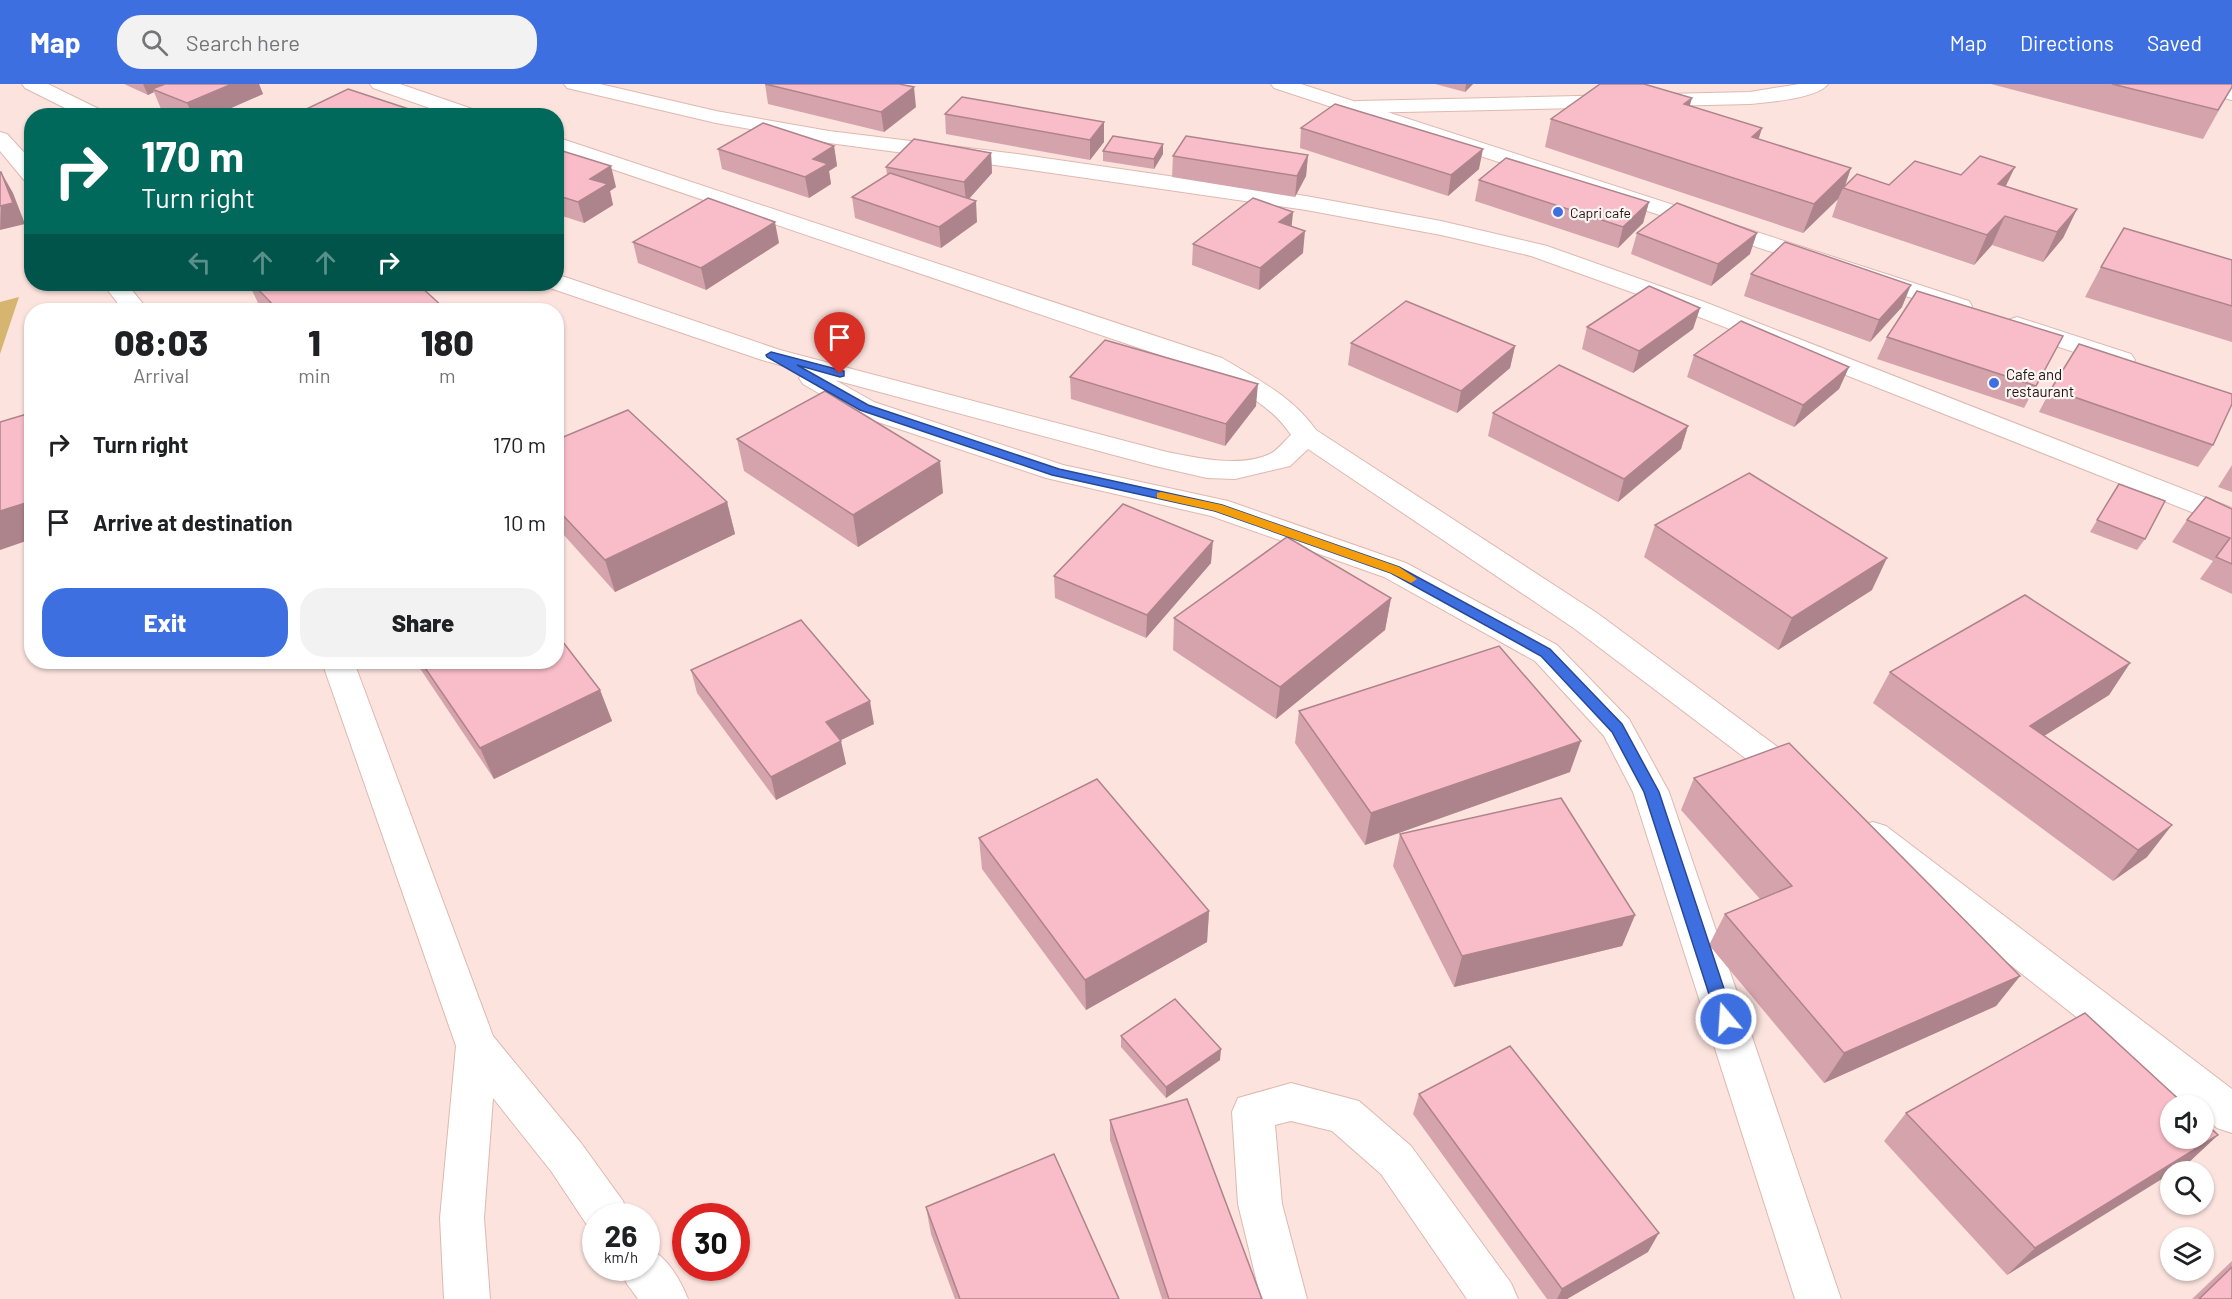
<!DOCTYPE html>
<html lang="en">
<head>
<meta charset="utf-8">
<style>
  :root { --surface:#fff; --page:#f2f2f2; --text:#202124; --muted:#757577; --accent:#3e6fe0 }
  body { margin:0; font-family:Barlow,sans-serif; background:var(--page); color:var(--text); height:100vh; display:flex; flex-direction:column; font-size:22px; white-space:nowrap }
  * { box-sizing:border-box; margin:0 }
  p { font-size:20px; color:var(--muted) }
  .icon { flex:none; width:33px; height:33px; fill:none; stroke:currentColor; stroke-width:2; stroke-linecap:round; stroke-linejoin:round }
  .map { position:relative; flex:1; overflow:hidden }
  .panel { position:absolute; left:24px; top:219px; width:540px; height:366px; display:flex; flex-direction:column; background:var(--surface); border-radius:24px; box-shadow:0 2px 4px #0004 }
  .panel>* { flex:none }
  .guide { position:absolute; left:24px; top:24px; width:540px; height:183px; border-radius:24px; box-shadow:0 2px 4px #0004; background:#00695c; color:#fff; overflow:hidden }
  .controls { position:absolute; left:2160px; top:1011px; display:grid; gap:12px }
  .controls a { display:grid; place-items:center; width:54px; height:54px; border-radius:50%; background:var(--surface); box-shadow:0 2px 4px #0004; font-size:30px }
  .speed { position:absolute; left:582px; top:1119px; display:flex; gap:12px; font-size:30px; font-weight:700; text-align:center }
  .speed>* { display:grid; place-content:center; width:78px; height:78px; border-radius:50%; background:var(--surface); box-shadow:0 2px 4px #0004; line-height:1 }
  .speed small { font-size:15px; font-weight:400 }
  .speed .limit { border:9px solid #d22; background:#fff; color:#111 }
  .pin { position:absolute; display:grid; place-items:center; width:51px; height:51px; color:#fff; margin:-62px -26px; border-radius:50% 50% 50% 0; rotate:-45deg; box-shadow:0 0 6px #0007 }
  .pin .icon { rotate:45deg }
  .me { position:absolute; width:66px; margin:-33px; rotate:342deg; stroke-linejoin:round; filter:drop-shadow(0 0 4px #0008) }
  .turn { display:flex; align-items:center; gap:21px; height:126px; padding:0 18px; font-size:27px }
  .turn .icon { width:78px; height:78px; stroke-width:2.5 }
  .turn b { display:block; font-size:42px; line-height:51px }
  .lanes { display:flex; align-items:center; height:57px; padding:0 18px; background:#0003; justify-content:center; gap:30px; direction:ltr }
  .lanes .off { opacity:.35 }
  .eta { display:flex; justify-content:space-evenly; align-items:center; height:102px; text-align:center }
  .eta b { font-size:36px; font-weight:800; line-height:42px }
  .cta { display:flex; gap:12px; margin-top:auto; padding:12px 18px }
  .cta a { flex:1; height:69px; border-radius:24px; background:var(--accent); color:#fff; font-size:24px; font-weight:800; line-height:69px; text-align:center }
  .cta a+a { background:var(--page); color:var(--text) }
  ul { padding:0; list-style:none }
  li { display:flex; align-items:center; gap:18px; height:78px; padding:0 18px }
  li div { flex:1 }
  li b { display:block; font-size:22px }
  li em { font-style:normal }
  header { display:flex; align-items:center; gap:36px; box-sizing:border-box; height:84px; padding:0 30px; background:var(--accent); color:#fff }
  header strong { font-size:28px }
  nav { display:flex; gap:33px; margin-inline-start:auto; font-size:21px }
  .search { width:420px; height:54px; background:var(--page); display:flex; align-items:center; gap:15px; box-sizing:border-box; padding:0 21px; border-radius:24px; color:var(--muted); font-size:22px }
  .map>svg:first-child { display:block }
  .green { fill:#d6b571 }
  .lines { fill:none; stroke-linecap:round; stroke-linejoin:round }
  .minor-casing { stroke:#dfb8af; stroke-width:2 }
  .tertiary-casing { stroke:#dfb8af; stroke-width:2 }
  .primary-casing { stroke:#dfb8af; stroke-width:2 }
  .minor { fill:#fff; fill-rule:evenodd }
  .tertiary { fill:#fff; fill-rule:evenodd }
  .primary { fill:#fff; fill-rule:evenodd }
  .wall { fill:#d5a3ac }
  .shaded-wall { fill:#ae848c }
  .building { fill:#f8bdc8; stroke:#ae848c; stroke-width:1.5 }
  .route { fill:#3e6fe0; stroke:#284892; stroke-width:1.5 }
  .slow { fill:#f59e0b }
  .poi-dot { fill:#3e6fe0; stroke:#fdf5f3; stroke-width:2 }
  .labels { text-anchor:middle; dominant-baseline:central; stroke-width:4.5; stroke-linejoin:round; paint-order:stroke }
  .far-poi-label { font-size:14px; fill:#231512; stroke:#fdf5f3; text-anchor:start }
  .poi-label { font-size:15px; fill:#231512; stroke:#fdf5f3; text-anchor:start }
</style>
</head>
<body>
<header>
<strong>Map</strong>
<div class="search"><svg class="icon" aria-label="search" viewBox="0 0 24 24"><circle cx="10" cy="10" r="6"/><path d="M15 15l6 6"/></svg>Search here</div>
<nav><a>Map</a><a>Directions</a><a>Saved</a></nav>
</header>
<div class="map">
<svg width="2232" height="1215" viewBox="0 0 2232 1215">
  <rect width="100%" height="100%" fill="#fce3de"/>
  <polygon class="green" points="19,213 0,270 0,218"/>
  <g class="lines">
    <defs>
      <g id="minor">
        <polygon points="22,0 48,0 105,28 108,32 81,32 25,4"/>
        <polygon points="370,0 400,0 481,28 484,32 452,32 373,4"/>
        <polygon points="564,0 600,0 716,27 829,47 1017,70 1306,112 1441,137 1547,162 1702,217 2232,424 2232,444 1684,227 1531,172 1441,151 1306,126 1017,84 829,59 716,39 567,4"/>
        <path d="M1799 0H1828C1817 15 1768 18 1750 20L1357 29 1350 27 1347 23 1350 19 1357 17 1750 8Z"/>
        <polygon points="0,48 7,50 32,77 32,97 24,96 0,67"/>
        <path d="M556 53 1222 274C1257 295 1292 312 1316 346L1597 529 1810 687 1815 696 1810 705 1798 709 1786 705 1575 545 1308 365 1290 382 1235 395 1207 394 1155 382 835 296 874 318 1063 381 1228 417 1406 479 1557 561 1629 635 1669 708 1841 1215H1795L1633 708 1604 652 1535 577 1384 493 1211 432 1046 394 854 330 803 300 799 294 805 288 762 276 547 203 545 200H556V191L565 193 780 266 1167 368C1198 374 1240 384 1270 370 1278 366 1285 356 1291 351 1271 320 1235 304 1204 286L556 66Z"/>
        <polygon points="103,200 127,200 148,226 123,226"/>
        <polygon points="322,578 354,578 493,952 581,1059 623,1117 629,1132 596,1132 596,1149 591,1147 551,1087 493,1014 484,1134 490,1215 444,1215 440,1134 456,962"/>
        <polygon points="1873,738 1886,742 2232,1005 2232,1049 2217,1044 2204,1033 2204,1022 2189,1022 1860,762 1855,752 1860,742"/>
        <polygon points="1291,999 1359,1017 1411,1062 1511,1199 1518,1215 1467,1215 1381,1090 1332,1047 1291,1037 1275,1041 1282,1120 1307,1215 1261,1215 1238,1120 1232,1028 1238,1014"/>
        <path d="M646 1163C667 1172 680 1195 688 1215H638L627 1200 620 1184H646Z"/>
      </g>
      <polygon id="tertiary" points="2177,0 2214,0 2232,4 2232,16 2180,4"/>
      <g id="primary">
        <polygon points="1271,0 1301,0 1969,217 1972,222 1969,227 1960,229 1951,227 1274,4"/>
        <polygon points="2017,233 2131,270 2135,276 2131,282 2122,284 2008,246 2004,241 2008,236"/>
      </g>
    </defs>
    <use href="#minor" class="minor-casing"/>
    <use href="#tertiary" class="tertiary-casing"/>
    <use href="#primary" class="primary-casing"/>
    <use href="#minor" class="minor"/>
    <use href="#tertiary" class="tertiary"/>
    <use href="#primary" class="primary"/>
  </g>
  <g class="wall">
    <polygon points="124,0 259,0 263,10 213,32 178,32 161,25 154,8 148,11"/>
    <polygon points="765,0 916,23 884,48 768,20"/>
    <polygon points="1435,0 1473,0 1465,8"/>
    <polygon points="1991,0 2232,0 2232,3 2203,55"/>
    <polygon points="1689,22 1762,44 1758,56 1851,84 1845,102 1889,101 1961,91 2006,102 2077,125 2063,154 2043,178 1992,161 1974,181 1832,133 1838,115 1803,149 1545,63 1551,35"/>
    <polygon points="945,30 1104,38 1104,58 1090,76 946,50"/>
    <polygon points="1301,44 1479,85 1448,112 1300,64"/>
    <polygon points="1163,60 1163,70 1154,85 1103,77 1103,67"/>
    <polygon points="834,62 837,82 829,87 831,100 809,114 722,85 718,65"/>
    <polygon points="556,65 616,103 610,107 613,121 584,139 556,130"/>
    <polygon points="991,69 992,89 969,115 977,138 941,164 855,134 852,113 887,91 886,83"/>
    <polygon points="1308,71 1306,92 1295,113 1172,93 1173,72"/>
    <polygon points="1479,96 1649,118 1643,139 1618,164 1475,117"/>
    <polygon points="1293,128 1291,142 1303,169 1259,206 1192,181 1193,160"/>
    <polygon points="1637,149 1750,170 1711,202 1631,170"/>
    <polygon points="633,158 779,159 706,206 638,179"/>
    <polygon points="2232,176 2232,258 2085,213 2101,183"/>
    <polygon points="1751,190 1902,223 1870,258 1744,212"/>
    <polygon points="211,200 233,200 218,206"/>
    <polygon points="249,200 418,200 446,226 264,226 258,219"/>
    <polygon points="1700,224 1693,245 1633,289 1582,265 1587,243"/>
    <polygon points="2063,252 2024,324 1877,275 1887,253"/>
    <polygon points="1351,259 1515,262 1510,284 1457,329 1348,281"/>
    <polygon points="1694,271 1849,283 1839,305 1794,343 1687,293"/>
    <polygon points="1070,293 1256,322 1225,362 1071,315"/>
    <polygon points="2051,305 2213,361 2198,383 2039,328"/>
    <polygon points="1493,329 1688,342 1681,365 1618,418 1488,352"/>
    <polygon points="737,355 943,409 858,463 744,387"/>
    <polygon points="556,356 727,418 735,450 615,508 563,450 556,453"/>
    <polygon points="2232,381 2232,408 2218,403"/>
    <polygon points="2119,400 2145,455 2137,466 2090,448"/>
    <polygon points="2232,425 2232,510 2200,495 2213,477 2172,458 2187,436"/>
    <polygon points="1655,441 1872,506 1778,566 1644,473"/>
    <polygon points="1211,479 1146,554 1055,514 1054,492"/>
    <polygon points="1391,514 1385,546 1276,635 1173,566 1174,534"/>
    <polygon points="416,578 556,578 600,606 612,637 494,695 419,583"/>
    <polygon points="2130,579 2109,611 2044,652 2147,773 2113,797 1873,619 1890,588"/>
    <polygon points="691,586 874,640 840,656 846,680 776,716 697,609"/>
    <polygon points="1299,627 1570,688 1365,761 1295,659"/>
    <polygon points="1694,694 2020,892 1996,922 1824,999 1709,861 1725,830 1760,815 1681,726"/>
    <polygon points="1400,750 1635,831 1622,862 1454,903 1393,782"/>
    <polygon points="979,754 1209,827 1207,858 1086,926 982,785"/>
    <polygon points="1121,952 1220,976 1166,1014 1121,963"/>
    <polygon points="1419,1010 1648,1168 1567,1215 1547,1215 1413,1030"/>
    <polygon points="1906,1029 2218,1051 2187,1080 2174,1088 2170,1088 2007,1191 1884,1057"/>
    <polygon points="1110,1036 1262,1215 1162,1215 1110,1056"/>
    <polygon points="926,1123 1119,1215 955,1215 931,1150"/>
    <polygon points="2232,1177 2232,1215 2192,1215"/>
  </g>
  <g class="shaded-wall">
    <polygon points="143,0 175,0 152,5 154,8 148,11"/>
    <polygon points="232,0 259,0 263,10 213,32 193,32 187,19"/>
    <polygon points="1466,0 1473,0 1465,8"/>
    <polygon points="914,3 916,23 884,48 881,28"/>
    <polygon points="1692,14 1684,42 1684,20"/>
    <polygon points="1104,38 1104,58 1090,76 1090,56"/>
    <polygon points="1762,44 1753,73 1752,53"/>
    <polygon points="1163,60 1163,70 1154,85 1154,75"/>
    <polygon points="834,62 837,82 829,87 831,100 809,114 805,93 813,75"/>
    <polygon points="1483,65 1479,85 1448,112 1451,91"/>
    <polygon points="991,69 992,89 966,118 964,98"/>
    <polygon points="1308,71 1306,92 1295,113 1297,92"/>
    <polygon points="611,82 616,103 610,107 613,121 584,139 578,118 590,95"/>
    <polygon points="2015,83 2001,112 1998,100"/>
    <polygon points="1851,84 1844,104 1843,104 1838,115 1803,149 1814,120"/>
    <polygon points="1,88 13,109 25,140 0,146"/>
    <polygon points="976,117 977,138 941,164 939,143"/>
    <polygon points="1649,118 1643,139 1618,164 1623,143"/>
    <polygon points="2077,125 2063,154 2043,178 2057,148"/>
    <polygon points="1293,128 1291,149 1279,138"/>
    <polygon points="2005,132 1992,161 1974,181 1987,151"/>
    <polygon points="775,138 779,159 706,206 701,184"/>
    <polygon points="1305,147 1303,169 1259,206 1260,184"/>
    <polygon points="1757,149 1750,170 1711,202 1718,180"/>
    <polygon points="215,200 233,200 218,206"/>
    <polygon points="1911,201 1902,223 1870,258 1879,236"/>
    <polygon points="1700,224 1693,245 1633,289 1639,267"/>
    <polygon points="1515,262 1510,284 1457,329 1461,307"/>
    <polygon points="1849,283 1839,305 1794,343 1803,321"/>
    <polygon points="1258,300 1256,322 1225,362 1226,340"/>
    <polygon points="27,330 32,337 32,346"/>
    <polygon points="1688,342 1681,365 1618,418 1624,395"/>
    <polygon points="940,377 943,409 858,463 853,431"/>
    <polygon points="32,417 32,455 0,466 0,427"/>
    <polygon points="727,418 735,450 615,508 605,476"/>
    <polygon points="556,433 563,450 556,453"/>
    <polygon points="1213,457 1211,479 1146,554 1147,531"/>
    <polygon points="1887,474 1872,506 1778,566 1792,534"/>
    <polygon points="1391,514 1385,546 1276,635 1280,603"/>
    <polygon points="2130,579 2109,611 2009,674 2030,642"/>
    <polygon points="600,606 612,637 494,695 480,664"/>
    <polygon points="870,617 874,640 831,661 826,638"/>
    <polygon points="841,657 846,680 776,716 771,693"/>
    <polygon points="1581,657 1570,688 1365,761 1371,729"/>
    <polygon points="2172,741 2147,773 2113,797 2138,766"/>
    <polygon points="1209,827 1207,858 1086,926 1085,896"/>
    <polygon points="1635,831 1622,862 1454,903 1462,872"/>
    <polygon points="2020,892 1996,922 1824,999 1844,969"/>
    <polygon points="1221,965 1220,976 1166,1014 1166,1003"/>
    <polygon points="2218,1051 2187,1080 2174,1088 2170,1088 2170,1090 2007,1191 2035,1164"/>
    <polygon points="1659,1149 1648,1168 1567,1215 1557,1215 1562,1205"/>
  </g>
  <g class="building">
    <polygon points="165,0 232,0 187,19 152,5"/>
    <polygon points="765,0 899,0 914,3 881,28"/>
    <polygon points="1600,0 1644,0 1692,14 1684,20 1762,44 1752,53 1851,84 1814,120 1551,35"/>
    <polygon points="2112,0 2232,0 2232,3 2218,26"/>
    <polygon points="348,5 421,29 416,32 292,32"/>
    <polygon points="962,13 1104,38 1090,56 945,30"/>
    <polygon points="1335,20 1483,65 1451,91 1301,44"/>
    <polygon points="763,39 834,62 813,75 828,80 805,93 718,65"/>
    <polygon points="1113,52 1163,60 1154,75 1103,67"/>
    <polygon points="1186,52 1308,71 1297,92 1173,72"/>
    <polygon points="914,55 991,69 964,98 886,83"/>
    <polygon points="556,65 611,82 590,95 608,100 578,118 556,111"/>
    <polygon points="1980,72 2015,83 1998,100 2077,125 2057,148 2005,132 1987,151 1843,104 1857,90 1889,101 1915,77 1961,91"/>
    <polygon points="1506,74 1649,118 1623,143 1479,96"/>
    <polygon points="0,88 1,88 13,119 0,122"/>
    <polygon points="890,89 976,117 939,143 852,113"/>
    <polygon points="708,114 775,138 701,184 633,158"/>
    <polygon points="1253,114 1293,128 1279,138 1305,147 1260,184 1193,160"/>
    <polygon points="1677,119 1757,149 1718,180 1637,149"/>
    <polygon points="2124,144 2232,176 2232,222 2101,183"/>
    <polygon points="1785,158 1911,201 1879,236 1751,190"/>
    <polygon points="253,200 418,200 446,226 278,226"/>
    <polygon points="1649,202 1700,224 1639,267 1587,243"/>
    <polygon points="1917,207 2063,252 2036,302 1887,253"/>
    <polygon points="1406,217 1515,262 1461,307 1351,259"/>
    <polygon points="1741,237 1849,283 1803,321 1694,271"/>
    <polygon points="1105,256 1258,300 1226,340 1070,293"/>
    <polygon points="2079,260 2232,310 2232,320 2213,361 2051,305"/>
    <polygon points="1559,281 1688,342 1624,395 1493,329"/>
    <polygon points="825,307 940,377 853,431 737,355"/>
    <polygon points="628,326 727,418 605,476 556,424 556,356"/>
    <polygon points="27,330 32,346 32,417 0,427 0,338"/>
    <polygon points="1749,389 1887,474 1792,534 1655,441"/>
    <polygon points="2119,400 2165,417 2145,455 2097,436"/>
    <polygon points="2206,413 2232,425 2232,480 2216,473 2230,454 2187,436"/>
    <polygon points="1123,420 1213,457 1147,531 1054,492"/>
    <polygon points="1287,453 1391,514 1280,603 1174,534"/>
    <polygon points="2025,511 2130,579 2030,642 2172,741 2138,766 1890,588"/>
    <polygon points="801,536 870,617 826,638 841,657 771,693 691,586"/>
    <polygon points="556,549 600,606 480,664 421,578 556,578"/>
    <polygon points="1499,562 1581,657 1371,729 1299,627"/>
    <polygon points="1789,659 2020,892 1844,969 1725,830 1792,802 1694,694"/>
    <polygon points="1097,695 1209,827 1085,896 979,754"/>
    <polygon points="1561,714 1635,831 1462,872 1400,750"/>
    <polygon points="1175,915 1221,965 1166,1003 1121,952"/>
    <polygon points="2085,929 2186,1022 2170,1022 2170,1054 2204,1054 2204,1038 2218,1051 2035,1164 1906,1029"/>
    <polygon points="1510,962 1659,1149 1562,1205 1419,1010"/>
    <polygon points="1187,1015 1262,1215 1169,1215 1110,1036"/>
    <polygon points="1054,1070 1119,1215 960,1215 926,1123"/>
    <polygon points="2232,1183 2232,1215 2199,1215"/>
  </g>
  <polygon class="route" points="771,268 844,287 844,292 840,293 797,281 868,321 1059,385 1222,421 1399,483 1550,565 1622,640 1659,708 1734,935 1731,940 1726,942 1720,940 1717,935 1644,708 1612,648 1541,572 1391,489 1215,427 1052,391 860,326 767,273 766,271"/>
  <polygon class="slow" points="1161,408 1222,421 1399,483 1417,495 1411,499 1391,489 1215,427 1157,414 1157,409"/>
  <g class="poi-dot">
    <circle cx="1558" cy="128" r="6"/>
    <circle cx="1994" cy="299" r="6"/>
  </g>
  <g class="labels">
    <g class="far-poi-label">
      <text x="1570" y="128">Capri cafe</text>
    </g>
    <g class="poi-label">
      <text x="2006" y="290">Cafe and<tspan x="2006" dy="17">restaurant</tspan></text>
    </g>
  </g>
</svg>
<div class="controls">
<a><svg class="icon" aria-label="sound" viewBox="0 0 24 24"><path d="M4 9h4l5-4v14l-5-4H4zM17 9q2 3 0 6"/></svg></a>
<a><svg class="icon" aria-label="search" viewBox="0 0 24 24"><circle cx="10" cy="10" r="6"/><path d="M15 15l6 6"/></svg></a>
<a><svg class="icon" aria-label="layers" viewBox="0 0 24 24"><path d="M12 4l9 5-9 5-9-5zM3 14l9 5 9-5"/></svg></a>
</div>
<div class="speed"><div>26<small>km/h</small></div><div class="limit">30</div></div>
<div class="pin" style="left:840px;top:290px;background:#d93025"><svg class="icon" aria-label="arrive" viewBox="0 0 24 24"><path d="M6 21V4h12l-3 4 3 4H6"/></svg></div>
<svg class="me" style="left:1726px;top:935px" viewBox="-20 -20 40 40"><circle r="17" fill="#3e6fe0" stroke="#fff" stroke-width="3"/><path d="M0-11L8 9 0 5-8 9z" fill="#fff"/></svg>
<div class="guide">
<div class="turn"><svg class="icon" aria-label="right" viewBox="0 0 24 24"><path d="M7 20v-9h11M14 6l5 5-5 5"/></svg><div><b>170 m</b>Turn right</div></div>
<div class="lanes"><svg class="icon off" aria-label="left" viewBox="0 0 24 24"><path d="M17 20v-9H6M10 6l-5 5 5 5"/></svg><svg class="icon off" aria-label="ahead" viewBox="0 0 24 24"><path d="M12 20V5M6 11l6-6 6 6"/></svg><svg class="icon off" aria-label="ahead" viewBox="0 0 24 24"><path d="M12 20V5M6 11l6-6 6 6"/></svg><svg class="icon" aria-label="right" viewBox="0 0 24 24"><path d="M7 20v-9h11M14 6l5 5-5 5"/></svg></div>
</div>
<section class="panel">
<div class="eta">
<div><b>08:03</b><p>Arrival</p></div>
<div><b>1</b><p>min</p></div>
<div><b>180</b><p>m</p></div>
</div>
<ul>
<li><svg class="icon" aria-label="right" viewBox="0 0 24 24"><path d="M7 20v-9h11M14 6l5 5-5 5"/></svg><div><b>Turn right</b></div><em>170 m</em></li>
<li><svg class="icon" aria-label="arrive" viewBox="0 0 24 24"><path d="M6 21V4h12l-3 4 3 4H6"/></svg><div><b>Arrive at destination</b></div><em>10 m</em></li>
</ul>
<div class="cta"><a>Exit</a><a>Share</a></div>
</section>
</div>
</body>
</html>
